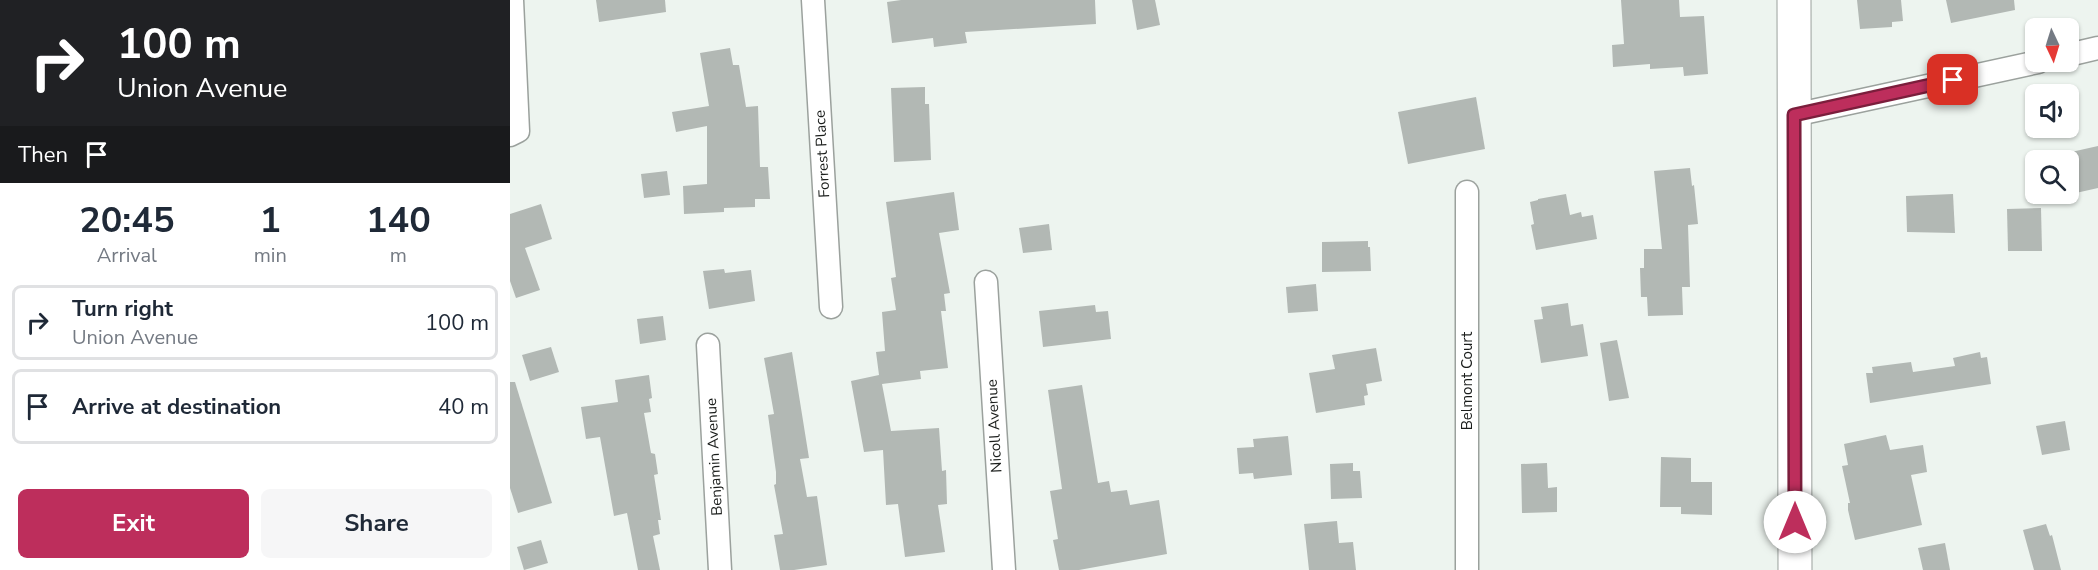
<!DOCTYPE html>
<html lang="en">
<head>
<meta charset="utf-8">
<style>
  :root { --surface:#fff; --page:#f6f6f7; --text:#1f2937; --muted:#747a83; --line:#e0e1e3; --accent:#bd2e5c }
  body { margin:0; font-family:"Nunito Sans",sans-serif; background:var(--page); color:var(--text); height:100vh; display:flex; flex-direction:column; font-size:22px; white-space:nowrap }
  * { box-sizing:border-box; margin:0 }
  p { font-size:20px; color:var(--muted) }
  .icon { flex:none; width:33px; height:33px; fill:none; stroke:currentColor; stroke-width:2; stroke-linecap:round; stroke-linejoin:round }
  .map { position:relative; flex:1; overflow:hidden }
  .side { display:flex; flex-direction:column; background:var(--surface); width:510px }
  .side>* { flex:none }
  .guide { background:#202124; color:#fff; overflow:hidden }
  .needle { width:39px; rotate:176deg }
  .tools { position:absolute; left:1515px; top:18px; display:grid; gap:12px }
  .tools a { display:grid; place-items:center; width:54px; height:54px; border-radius:9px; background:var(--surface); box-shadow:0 2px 4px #0004; font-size:30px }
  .pin { position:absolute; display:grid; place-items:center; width:51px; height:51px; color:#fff; margin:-26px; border-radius:12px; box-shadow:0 3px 9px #0006 }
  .me { position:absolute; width:66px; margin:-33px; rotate:0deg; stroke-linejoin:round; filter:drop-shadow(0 0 4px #0008) }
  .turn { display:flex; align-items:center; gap:21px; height:126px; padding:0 18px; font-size:27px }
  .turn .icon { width:78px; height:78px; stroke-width:2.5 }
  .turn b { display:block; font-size:42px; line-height:51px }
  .then { display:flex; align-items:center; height:57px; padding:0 18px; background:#0003; gap:12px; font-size:22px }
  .eta { display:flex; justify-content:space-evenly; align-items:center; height:102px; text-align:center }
  .eta b { font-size:36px; font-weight:700; line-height:42px }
  .cta { display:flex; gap:12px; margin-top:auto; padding:12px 18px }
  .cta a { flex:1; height:69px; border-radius:9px; background:var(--accent); color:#fff; font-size:24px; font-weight:700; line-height:69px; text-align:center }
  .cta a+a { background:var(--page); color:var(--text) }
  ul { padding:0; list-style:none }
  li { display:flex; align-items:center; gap:18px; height:75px; margin:0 12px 9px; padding:0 6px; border:3px solid var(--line); border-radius:9px }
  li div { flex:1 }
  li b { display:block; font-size:22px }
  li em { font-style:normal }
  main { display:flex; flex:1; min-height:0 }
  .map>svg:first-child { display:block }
  .building { fill:#b2b8b4 }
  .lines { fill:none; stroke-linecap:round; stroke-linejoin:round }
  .minor-casing { stroke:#9ba19d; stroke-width:25 }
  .secondary-casing { stroke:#9ba19d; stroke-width:35 }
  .minor { stroke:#fff; stroke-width:22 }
  .secondary { stroke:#fff; stroke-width:33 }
  .route-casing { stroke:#7b1e3c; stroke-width:15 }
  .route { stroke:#bd2e5c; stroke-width:10 }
  .labels { text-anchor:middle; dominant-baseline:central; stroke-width:4.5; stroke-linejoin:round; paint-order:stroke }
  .street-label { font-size:15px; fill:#1a1d1b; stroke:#fff }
</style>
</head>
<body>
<main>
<section class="side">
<div class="guide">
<div class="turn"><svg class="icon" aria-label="right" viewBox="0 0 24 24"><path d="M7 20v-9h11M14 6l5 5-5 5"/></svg><div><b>100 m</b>Union Avenue</div></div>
<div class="then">Then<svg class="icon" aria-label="arrive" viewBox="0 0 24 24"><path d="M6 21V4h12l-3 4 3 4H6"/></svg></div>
</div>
<div class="eta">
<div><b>20:45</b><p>Arrival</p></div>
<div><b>1</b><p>min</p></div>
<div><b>140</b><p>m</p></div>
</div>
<ul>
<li><svg class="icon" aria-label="right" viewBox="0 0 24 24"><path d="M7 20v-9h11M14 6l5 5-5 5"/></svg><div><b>Turn right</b><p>Union Avenue</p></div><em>100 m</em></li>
<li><svg class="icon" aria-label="arrive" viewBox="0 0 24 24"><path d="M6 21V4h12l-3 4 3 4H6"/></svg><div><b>Arrive at destination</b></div><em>40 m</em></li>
</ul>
<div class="cta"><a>Exit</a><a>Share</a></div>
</section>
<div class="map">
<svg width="1588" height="570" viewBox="0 0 1588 570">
  <rect width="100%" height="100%" fill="#edf4ef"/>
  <g class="building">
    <polygon points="86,0 155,0 156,12 89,22"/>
    <polygon points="391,0 585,0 586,24 455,32 457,43 424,47 423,38 382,43 377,2"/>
    <polygon points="622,0 645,0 650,25 627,30"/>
    <polygon points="1111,0 1169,0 1170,17 1194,16 1198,74 1174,76 1173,67 1140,69 1140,64 1103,67 1102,45 1114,44"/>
    <polygon points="1347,0 1391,0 1393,21 1382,22 1382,27 1350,29"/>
    <polygon points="1436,0 1504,0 1505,10 1441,23"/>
    <polygon points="220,48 223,65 229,65 236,107 248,106 250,167 258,167 260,199 245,199 245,207 214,208 214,212 174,214 173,186 197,184 197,126 166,132 162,112 199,106 190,53"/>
    <polygon points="415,87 415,104 419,104 421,160 384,162 381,88"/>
    <polygon points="966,97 975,149 898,164 888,112"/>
    <polygon points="1588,146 1588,188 1548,197 1547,194 1558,194 1558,160 1540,160 1539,157"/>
    <polygon points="1180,168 1182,186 1184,185 1188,224 1178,225 1180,287 1172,287 1173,315 1138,316 1137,297 1131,297 1130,268 1134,268 1134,249 1152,249 1144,171"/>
    <polygon points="157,171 160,195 134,198 131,174"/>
    <polygon points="444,192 449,230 429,233 440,293 434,294 436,311 431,311 438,368 410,371 411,379 372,384 381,431 429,428 432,471 436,470 437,504 428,505 435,552 395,557 388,504 376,505 373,450 354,452 341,381 369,375 366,352 375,351 372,312 386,310 381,278 386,277 376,202"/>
    <polygon points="1056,194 1060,215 1071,212 1072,217 1083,215 1087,239 1026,250 1021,225 1024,224 1020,202 1028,200 1028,199"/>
    <polygon points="1443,194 1445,233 1397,232 1396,196"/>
    <polygon points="31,204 42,239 15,248 30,290 6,298 0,281 0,214"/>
    <polygon points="1531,208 1532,251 1498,251 1497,209"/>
    <polygon points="539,224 542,250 513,253 509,228"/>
    <polygon points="858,241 858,247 860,247 861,271 812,272 812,242"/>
    <polygon points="214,269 215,273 241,270 245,301 199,309 193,271"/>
    <polygon points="806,284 808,311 778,313 776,287"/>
    <polygon points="1058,303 1061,326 1073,324 1078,356 1031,363 1024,320 1033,319 1031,307"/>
    <polygon points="585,305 586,312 598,311 601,339 533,347 529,311"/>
    <polygon points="153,316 156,340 130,344 127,319"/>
    <polygon points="1107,340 1119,398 1099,401 1090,343"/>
    <polygon points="41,347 49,372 20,381 12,355"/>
    <polygon points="866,348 872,381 856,384 858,395 854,396 855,405 806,413 799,373 825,369 822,355"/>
    <polygon points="282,352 299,458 290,459 297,497 307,496 317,565 284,570 270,570 264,535 273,534 264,485 266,484 266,472 258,415 264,414 254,358"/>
    <polygon points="1470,352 1471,358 1477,357 1481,384 1360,403 1356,373 1363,373 1362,367 1401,362 1403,372 1445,366 1443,358"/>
    <polygon points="139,375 142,398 139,399 141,412 134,413 141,453 145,454 148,474 144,475 151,520 148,520 150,534 143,536 150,570 128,570 117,513 104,516 90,437 76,439 71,407 108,402 105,380"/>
    <polygon points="0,382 5,382 42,503 8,513 0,488"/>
    <polygon points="572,385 588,483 599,481 601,492 617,490 620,505 649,500 657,554 569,570 549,570 543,540 548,539 540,491 552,489 538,390"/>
    <polygon points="1555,421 1560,450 1532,455 1526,426"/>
    <polygon points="1376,435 1380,450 1413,445 1417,472 1401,475 1412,525 1345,540 1338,510 1338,503 1340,503 1332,466 1338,465 1334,444"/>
    <polygon points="778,436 782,475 744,479 743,473 729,474 727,448 744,447 743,439"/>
    <polygon points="1151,457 1181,458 1181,482 1202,482 1202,515 1171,514 1171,507 1150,507"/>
    <polygon points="843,463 843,471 850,471 852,498 821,499 820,464"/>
    <polygon points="1037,463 1038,488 1047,487 1047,512 1012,513 1011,464"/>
    <polygon points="827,521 829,543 843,542 846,570 799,570 794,524"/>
    <polygon points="1536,524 1540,536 1542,535 1551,570 1524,570 1513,530"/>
    <polygon points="31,540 38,563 14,570 7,547"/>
    <polygon points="1435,543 1440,570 1413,570 1408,548"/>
  </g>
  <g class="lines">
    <defs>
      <g id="minor">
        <polyline points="303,0 321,307"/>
        <polyline points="1558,55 1588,48"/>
        <polyline points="1284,115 1528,62"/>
        <polyline points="0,135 8,131 2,0"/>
        <polyline points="957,192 957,570"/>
        <polyline points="476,282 494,570"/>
        <polyline points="198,345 210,570"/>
      </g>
      <polyline id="secondary" points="1284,0 1285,570"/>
    </defs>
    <use href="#minor" class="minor-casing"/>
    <use href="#secondary" class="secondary-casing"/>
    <use href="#minor" class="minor"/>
    <use href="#secondary" class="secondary"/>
  </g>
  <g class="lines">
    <defs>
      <polyline id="route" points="1285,522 1284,115 1443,80"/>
    </defs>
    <use href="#route" class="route-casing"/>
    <use href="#route" class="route"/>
  </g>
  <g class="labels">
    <g class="street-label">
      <text transform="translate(312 154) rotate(-93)">Forrest Place</text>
      <text transform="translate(957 381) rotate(-90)">Belmont Court</text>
      <text transform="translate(484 426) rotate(-93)">Nicoll Avenue</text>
      <text transform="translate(204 457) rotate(-93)">Benjamin Avenue</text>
    </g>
  </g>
</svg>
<div class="tools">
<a><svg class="needle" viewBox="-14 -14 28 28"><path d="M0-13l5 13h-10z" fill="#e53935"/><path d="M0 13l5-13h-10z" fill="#747a83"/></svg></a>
<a><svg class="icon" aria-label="sound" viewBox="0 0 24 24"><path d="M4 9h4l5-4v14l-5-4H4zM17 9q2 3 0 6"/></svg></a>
<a><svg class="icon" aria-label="search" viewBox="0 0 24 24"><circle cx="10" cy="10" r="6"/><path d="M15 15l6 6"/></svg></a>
</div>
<div class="pin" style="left:1443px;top:80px;background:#d93025"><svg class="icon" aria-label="arrive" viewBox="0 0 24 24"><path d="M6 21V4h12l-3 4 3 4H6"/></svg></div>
<svg class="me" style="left:1285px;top:522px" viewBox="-20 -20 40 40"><circle r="19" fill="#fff"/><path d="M0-13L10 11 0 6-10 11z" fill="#bd2e5c"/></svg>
</div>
</main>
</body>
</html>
